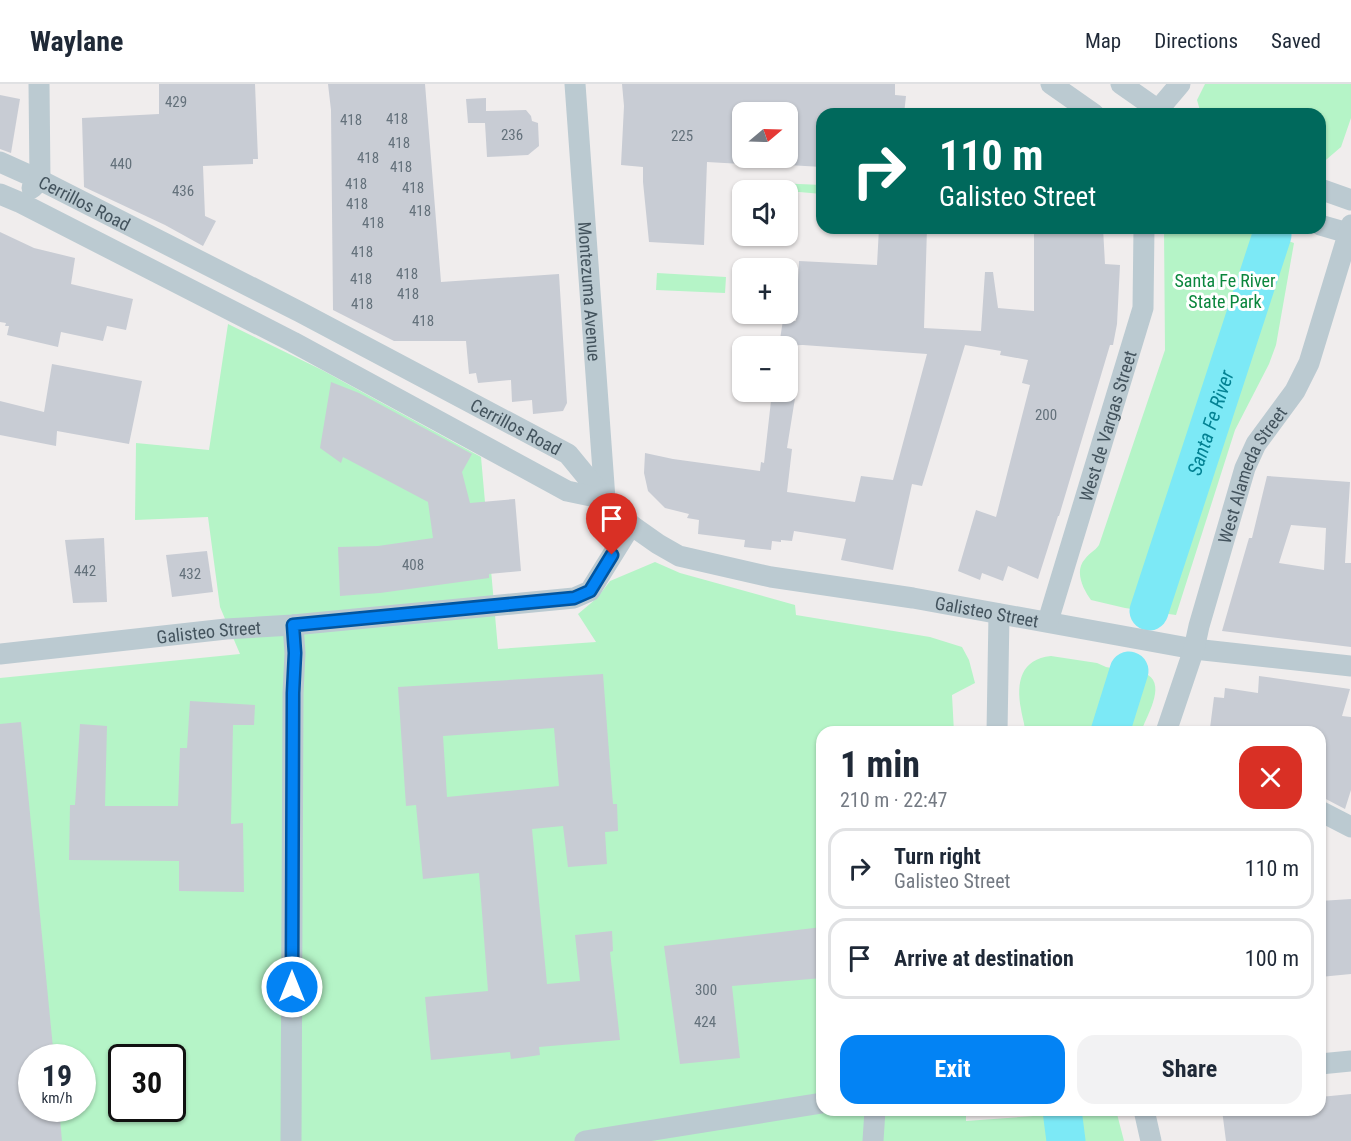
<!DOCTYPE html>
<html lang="en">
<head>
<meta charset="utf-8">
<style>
  :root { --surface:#fff; --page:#f2f2f3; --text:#1f2937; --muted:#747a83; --line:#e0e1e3; --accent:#0383f4 }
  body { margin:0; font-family:"Roboto Condensed",sans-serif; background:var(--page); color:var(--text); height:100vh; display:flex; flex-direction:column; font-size:22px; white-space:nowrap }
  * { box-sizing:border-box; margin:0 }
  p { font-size:20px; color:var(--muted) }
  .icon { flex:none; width:33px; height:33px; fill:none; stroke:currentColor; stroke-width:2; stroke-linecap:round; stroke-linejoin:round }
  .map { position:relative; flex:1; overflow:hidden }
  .sheet { position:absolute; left:816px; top:642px; width:510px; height:390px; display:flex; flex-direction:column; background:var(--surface); border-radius:18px; box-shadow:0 2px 4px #0004 }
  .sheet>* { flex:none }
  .hud { position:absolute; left:816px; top:24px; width:510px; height:126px; border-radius:18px; box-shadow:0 2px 4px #0004; background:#00695c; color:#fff; overflow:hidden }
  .needle { width:39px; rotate:71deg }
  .buttons { position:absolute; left:732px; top:18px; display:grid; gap:12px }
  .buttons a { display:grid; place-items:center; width:66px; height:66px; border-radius:12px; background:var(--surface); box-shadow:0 2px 4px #0004; font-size:30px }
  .speed { position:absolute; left:18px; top:960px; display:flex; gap:12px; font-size:30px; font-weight:700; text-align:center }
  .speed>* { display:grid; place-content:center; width:78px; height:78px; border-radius:50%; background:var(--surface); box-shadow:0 2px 4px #0004; line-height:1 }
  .speed small { font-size:15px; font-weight:400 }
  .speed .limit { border:3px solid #111; border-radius:9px; background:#fff; color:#111 }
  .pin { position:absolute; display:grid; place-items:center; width:51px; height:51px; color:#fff; margin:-62px -26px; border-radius:50% 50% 50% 0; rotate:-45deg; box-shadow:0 0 6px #0007 }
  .pin .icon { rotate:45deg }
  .me { position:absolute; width:66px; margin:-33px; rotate:0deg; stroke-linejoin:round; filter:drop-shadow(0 0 4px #0008) }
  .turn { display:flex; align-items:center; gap:21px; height:126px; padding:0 24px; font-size:27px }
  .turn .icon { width:78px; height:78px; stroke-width:2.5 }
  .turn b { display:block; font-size:42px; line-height:51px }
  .round { display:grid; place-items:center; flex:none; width:63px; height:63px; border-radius:18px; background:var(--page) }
  .overview { display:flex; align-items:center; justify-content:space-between; height:102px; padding:0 24px }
  h1 { font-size:36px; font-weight:700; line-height:45px }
  .action { display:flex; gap:12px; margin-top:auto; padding:12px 24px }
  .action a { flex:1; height:69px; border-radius:18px; background:var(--accent); color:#fff; font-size:24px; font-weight:700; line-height:69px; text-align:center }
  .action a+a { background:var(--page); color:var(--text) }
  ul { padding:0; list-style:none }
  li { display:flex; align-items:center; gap:18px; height:81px; margin:0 12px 9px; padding:0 12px; border:3px solid var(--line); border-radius:18px }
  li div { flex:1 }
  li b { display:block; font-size:22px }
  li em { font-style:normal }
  header { display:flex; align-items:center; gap:36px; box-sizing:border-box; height:84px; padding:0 30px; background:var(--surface); border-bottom:2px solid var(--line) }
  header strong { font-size:28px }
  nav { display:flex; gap:33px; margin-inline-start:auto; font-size:21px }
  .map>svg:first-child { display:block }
  .green { fill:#b5f4c7; fill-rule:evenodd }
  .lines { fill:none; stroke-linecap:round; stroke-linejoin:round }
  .river { stroke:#7ce9f6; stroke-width:39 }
  .building { fill:#c8ccd4; fill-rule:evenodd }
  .minor { stroke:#bbcad1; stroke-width:21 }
  .route-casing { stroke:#02559f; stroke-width:15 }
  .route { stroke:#0383f4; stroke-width:10 }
  .labels { text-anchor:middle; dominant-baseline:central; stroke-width:6; stroke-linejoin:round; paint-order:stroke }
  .number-label { font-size:15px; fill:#64717b }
  .street-label { font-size:18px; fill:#43535d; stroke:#fff }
  .park-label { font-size:18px; fill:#0b863d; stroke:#fff }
  .water-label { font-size:20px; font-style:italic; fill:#038293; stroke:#fff }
</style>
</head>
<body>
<header>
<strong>Waylane</strong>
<nav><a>Map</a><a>Directions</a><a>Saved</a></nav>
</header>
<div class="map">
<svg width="1351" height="1057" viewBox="0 0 1351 1057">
  <rect width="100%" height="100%" fill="#f0eded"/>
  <g class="green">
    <polygon points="1205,0 1351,0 1351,34 1341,63 1320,81 1320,30 1201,30 1197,16"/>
    <polygon points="776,99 822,101 822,110 776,106"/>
    <path d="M1164 144H1250L1294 159 1276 261 1269 280 1235 346 1176 531 1125 524 1091 516C1083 505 1074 487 1085 475 1089 469 1095 467 1099 461L1165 266Z"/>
    <polygon points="657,189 726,193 725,209 656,206"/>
    <path d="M228 240 322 286 481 373 498 565 596 558 578 530 597 514 610 497 655 478 680 489 795 521 796 531 930 553 962 563 969 576 975 599 952 611 954 648H822V1026H966V1037L1116 1026 1124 1057H0V594L240 570 220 523 208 433 135 436 136 359 209 366ZM32 974H82V1024H32ZM122 974H172V1024H122Z"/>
    <path d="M1051 572 1097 579 1106 583 1148 591C1166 602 1146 633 1141 648H1025C1025 640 1022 633 1021 625 1016 598 1021 575 1051 572Z"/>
  </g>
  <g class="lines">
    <g class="river">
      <path id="s1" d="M1149 527 1272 151"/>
      <polyline points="1110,648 1129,587"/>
      <polyline points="1062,1026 1066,1057"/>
    </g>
  </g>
  <g class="building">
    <polygon points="159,0 255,0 258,75 253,75 253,80 203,82 205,132 216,137 203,162 165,141 84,103 82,34 159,30"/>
    <polygon points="328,0 425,0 441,198 559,190 567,319 563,327 533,330 532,316 512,318 511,296 478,299 476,289 469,290 466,257 394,257 333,226 331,26"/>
    <polygon points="622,0 895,0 895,11 906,12 904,30 822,30 822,83 788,81 788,28 742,28 742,80 707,78 704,161 649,158 643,98 643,83 621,81 624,22"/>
    <polygon points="0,11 20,15 11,69 0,65"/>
    <polygon points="486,14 486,27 526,26 531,32 532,37 538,39 539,62 528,71 487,73 485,39 468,39 466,15"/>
    <polygon points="879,144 927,144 924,244 981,247 985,188 993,188 998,224 1034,227 1034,144 1103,144 1105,180 1120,181 1117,240 1113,261 1110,261 1059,432 1058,432 1038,495 1008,482 1003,497 982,489 980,496 958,487 976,426 996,433 1030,301 1022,299 1028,276 1000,271 1001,267 965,261 922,402 912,400 893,486 841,476 846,455 794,447 792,457 781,456 781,458 772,457 771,466 744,463 745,456 698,450 699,436 687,434 689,430 665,424 648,407 644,389 645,369 673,375 760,387 761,378 764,379 772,308 796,308 787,364 792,365 787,408 855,418 861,392 893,396 927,270 803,261 779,262 783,236 796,237 799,177 877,181"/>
    <polygon points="0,148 34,164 75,174 71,200 133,215 126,246 107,242 103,257 61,248 58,263 7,251 9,242 5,242 6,239 0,238"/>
    <polygon points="52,280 142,297 129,360 57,347 56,362 0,351 0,317 44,328"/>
    <polygon points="331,298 359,309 472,370 462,388 470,419 515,415 521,487 489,490 489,494 380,509 340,512 338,463 378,462 433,454 428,418 343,373 341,379 320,364"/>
    <path d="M1267 392 1350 398 1345 479H1351V563L1222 547 1249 454H1252ZM1291 441 1326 444 1324 486 1279 479Z"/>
    <polygon points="104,454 107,518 73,519 65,456"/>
    <polygon points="207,467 213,508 172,513 166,471"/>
    <path d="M603 590 613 720H617L618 747 605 748 607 780 568 783 563 742 532 745 547 900 580 897 575 851 612 847 613 867 610 868 620 956 539 963 540 971 526 973 511 975 510 968 431 976 425 913 488 907 479 789 423 795 416 721 406 722 398 603ZM554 644 559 702 447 713 443 652Z"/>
    <polygon points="1259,592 1350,605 1342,632 1351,633 1351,706 1345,725 1320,712 1320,648 1240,648 1210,644 1214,613 1224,614 1225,604 1258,609"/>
    <polygon points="190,617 255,621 254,641 233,641 231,740 243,739 244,808 179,807 179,777 69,776 70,721 75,721 80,640 107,642 105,722 178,722 180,664 187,664"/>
    <polygon points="21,638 54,974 32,974 32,1024 59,1024 62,1057 0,1057 0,640"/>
    <polygon points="1351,815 1351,890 1320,893 1320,817"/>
    <polygon points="822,843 822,894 732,902 740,974 680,980 664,862"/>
    <polygon points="1351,1010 1351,1057 1226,1057 1222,1026 1320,1026 1320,1013"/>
  </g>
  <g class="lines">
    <g class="minor">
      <path id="s2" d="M575 0 605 415"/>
      <polyline points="1051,0 1094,30"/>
      <polyline points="1121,0 1164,30"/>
      <polyline points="1158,26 1180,0"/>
      <path id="s3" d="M0 78 40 96 300 228 568 370 605 415 631 441 658 460 679 472 771 493 913 514 1194 565 1351 582"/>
      <polyline points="32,104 40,96 39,0"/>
      <polyline points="1320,105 1351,116"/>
      <polyline points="0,110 19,118 293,258 567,407 605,415"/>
      <polyline points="1320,141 1351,150"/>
      <path id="s4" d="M1048 537 1143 224 1144 144"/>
      <path id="s5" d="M0 570 226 545 293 541 574 514 590 507 631 441"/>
      <polyline points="997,648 999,530"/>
      <path id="s6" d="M1166 648 1194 565 1199 542 1245 384 1256 360 1295 307 1309 279 1351 141"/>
      <polyline points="1320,727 1351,743"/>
      <polyline points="1320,980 1351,977"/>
      <polyline points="1144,1026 1151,1057"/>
      <polyline points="291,1057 293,609 295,569 293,541"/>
      <polyline points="585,1057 822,1019"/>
      <polyline points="873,1057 875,1026"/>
    </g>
  </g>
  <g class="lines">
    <defs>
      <polyline id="route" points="292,903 293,609 295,569 293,541 574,514 590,507 612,471"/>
    </defs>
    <use href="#route" class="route-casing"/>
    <use href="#route" class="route"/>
  </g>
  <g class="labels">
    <g class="number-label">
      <text x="176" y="18">429</text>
      <text x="397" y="35">418</text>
      <text x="351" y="36">418</text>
      <text x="512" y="51">236</text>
      <text x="682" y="52">225</text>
      <text x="399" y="59">418</text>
      <text x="368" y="74">418</text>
      <text x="121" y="80">440</text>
      <text x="401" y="83">418</text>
      <text x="356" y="100">418</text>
      <text x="413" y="104">418</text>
      <text x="183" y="107">436</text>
      <text x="357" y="120">418</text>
      <text x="420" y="127">418</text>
      <text x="373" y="139">418</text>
      <text x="362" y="168">418</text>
      <text x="407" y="190">418</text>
      <text x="361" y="195">418</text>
      <text x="408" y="210">418</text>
      <text x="362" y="220">418</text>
      <text x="423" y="237">418</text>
      <text x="1046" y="331">200</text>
      <text x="413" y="481">408</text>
      <text x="85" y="487">442</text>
      <text x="190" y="490">432</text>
      <text x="706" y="906">300</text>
      <text x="705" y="938">424</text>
    </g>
    <g class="street-label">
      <text stroke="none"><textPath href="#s3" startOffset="94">Cerrillos Road</textPath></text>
      <text stroke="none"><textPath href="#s2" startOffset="208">Montezuma Avenue</textPath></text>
      <text stroke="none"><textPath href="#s3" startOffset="580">Cerrillos Road</textPath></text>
      <text stroke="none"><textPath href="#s4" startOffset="204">West de Vargas Street</textPath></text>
      <text stroke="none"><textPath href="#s6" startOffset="272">West Alameda Street</textPath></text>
      <text stroke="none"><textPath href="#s3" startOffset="1104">Galisteo Street</textPath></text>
      <text stroke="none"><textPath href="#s5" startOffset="210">Galisteo Street</textPath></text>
    </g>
    <g class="park-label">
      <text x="1225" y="196">Santa Fe River<tspan x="1225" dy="21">State Park</tspan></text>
    </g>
    <g class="water-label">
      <text stroke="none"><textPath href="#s1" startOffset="198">Santa Fe River</textPath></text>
    </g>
  </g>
</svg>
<div class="buttons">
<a><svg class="needle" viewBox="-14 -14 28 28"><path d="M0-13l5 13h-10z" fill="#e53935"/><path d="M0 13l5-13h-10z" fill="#747a83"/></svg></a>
<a><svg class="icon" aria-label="sound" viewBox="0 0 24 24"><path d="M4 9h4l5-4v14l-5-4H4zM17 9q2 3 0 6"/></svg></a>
<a>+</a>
<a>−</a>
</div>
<div class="speed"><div>19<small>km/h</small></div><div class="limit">30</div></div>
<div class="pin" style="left:612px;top:471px;background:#d93025"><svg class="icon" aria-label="arrive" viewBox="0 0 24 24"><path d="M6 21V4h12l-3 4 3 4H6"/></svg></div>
<svg class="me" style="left:292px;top:903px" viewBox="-20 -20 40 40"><circle r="17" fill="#0383f4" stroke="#fff" stroke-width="3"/><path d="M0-11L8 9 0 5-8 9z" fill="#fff"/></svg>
<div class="hud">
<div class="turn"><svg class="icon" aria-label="right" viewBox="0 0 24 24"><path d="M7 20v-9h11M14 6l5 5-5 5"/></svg><div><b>110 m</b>Galisteo Street</div></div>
</div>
<section class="sheet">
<div class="overview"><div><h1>1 min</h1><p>210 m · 22:47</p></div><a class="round" style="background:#d93025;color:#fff"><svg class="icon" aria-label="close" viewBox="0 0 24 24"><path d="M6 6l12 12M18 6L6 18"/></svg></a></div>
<ul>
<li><svg class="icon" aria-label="right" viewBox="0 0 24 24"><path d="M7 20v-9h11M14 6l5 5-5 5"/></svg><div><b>Turn right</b><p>Galisteo Street</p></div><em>110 m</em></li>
<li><svg class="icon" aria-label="arrive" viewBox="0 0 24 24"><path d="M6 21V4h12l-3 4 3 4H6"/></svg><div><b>Arrive at destination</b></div><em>100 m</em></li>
</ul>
<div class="action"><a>Exit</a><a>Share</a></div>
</section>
</div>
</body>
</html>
